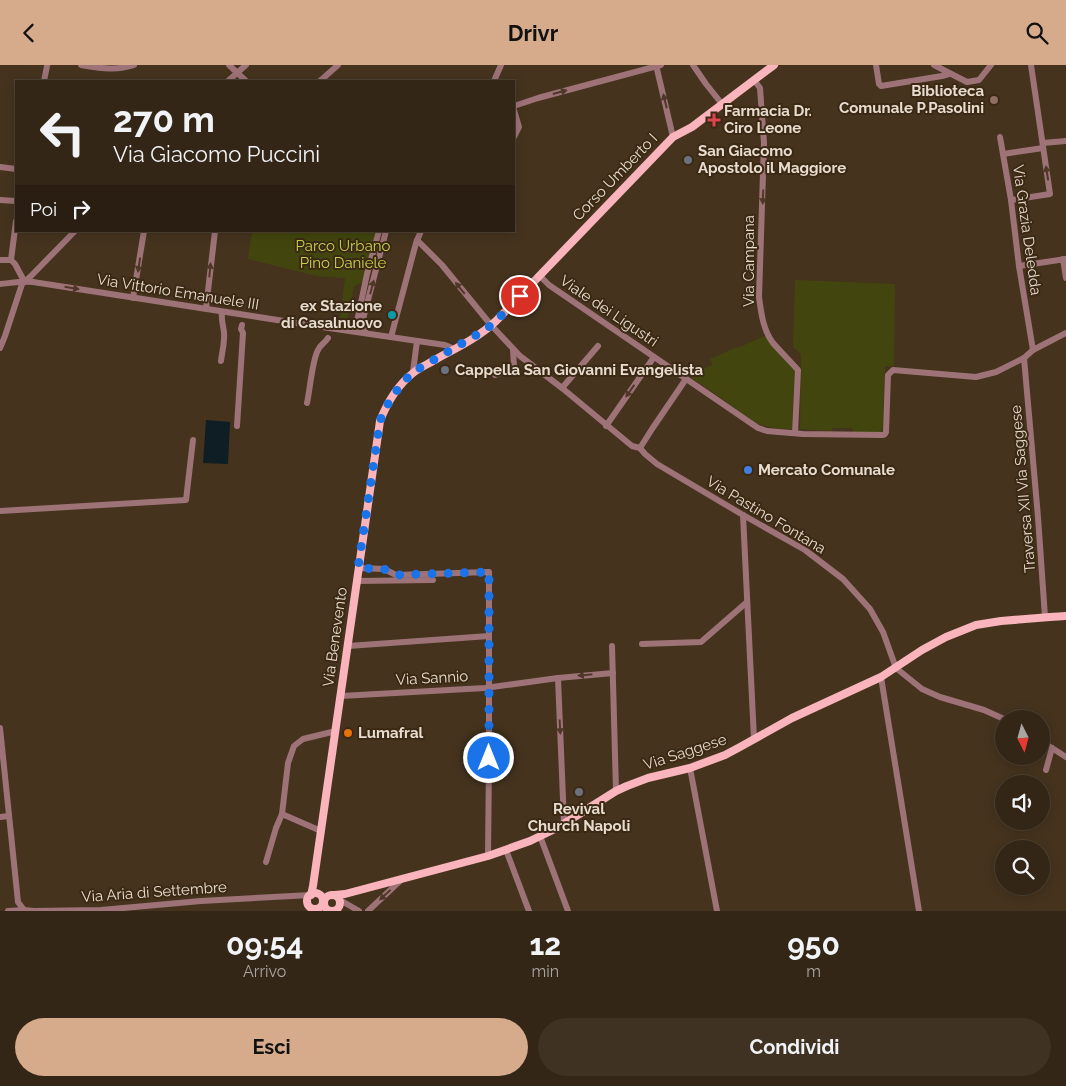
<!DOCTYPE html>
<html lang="it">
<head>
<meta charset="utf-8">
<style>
  :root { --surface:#342616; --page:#3f3223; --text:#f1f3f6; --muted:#a9a5a1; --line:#4e4335; --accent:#d6ab8b }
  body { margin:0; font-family:Raleway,sans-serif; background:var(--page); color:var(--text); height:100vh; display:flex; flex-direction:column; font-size:19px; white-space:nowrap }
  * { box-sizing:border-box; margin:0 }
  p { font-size:16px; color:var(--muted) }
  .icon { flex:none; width:28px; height:28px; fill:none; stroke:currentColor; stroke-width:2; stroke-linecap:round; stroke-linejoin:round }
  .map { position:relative; height:846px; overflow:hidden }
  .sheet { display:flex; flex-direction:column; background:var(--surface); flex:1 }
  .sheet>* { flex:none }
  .guide { position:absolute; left:15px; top:15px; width:500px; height:152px; border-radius:0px; box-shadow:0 2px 12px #0003,0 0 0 1px var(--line); background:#342616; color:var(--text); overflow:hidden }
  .needle { width:32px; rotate:174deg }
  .fabs { position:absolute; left:995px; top:645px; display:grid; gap:10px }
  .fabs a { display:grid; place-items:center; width:55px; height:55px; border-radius:50%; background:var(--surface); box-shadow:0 2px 12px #0003,0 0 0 1px var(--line); font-size:25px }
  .pin { position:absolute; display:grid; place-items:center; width:42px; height:42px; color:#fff; margin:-21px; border:2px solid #fff; border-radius:50%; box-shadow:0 1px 5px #0007 }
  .me { position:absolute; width:55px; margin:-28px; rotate:0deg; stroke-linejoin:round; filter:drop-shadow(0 0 4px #0008) }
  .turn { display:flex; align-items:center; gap:18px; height:105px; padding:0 15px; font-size:22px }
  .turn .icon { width:65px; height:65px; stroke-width:2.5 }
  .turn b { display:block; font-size:35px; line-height:42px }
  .then { display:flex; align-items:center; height:48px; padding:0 15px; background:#0003; gap:10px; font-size:19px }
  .eta { display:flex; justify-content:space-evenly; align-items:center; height:85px; text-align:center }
  .eta b { font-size:30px; font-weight:700; line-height:35px }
  .cta { display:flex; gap:10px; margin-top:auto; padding:10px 15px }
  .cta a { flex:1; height:58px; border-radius:30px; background:var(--accent); color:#111; font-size:20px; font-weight:700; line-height:58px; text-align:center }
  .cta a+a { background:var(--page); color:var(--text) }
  header { display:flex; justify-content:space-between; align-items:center; height:65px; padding:0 15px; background:var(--accent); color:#111; font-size:22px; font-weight:700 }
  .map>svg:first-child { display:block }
  .green { fill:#42460e }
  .water { fill:#0e1e24 }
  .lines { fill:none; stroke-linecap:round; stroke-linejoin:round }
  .minor { stroke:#9e7378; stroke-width:6 }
  .major { stroke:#fab4bc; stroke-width:8 }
  .oneway { fill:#4f3828 }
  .route { stroke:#1a73e8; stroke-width:9; stroke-dasharray:0 16.2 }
  .education-dot { fill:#8d6e63; stroke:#3b2914; stroke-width:2 }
  .health-dot { fill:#e0444e; stroke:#3b2914; stroke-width:2 }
  .worship-dot { fill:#6b7280; stroke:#3b2914; stroke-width:2 }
  .culture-dot { fill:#0f9aa8; stroke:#3b2914; stroke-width:2 }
  .shop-dot { fill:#3f7fe0; stroke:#3b2914; stroke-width:2 }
  .food-dot { fill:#e8710a; stroke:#3b2914; stroke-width:2 }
  .labels { text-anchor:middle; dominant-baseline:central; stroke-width:4; stroke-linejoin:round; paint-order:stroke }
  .poi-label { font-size:15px; font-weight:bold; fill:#e7dccf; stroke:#3b2914; text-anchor:start }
  .street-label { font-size:15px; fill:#e7dccf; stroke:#3b2914 }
  .park-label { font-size:15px; fill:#c6d150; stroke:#3b2914 }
</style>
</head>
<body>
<header><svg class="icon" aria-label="back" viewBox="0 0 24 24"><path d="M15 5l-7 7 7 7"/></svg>Drivr<svg class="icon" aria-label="search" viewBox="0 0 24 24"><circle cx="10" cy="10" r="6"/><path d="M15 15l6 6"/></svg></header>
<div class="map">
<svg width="1066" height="846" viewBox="0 0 1066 846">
  <rect width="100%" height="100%" fill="#45331e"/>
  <g class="green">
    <polygon points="252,166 376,166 362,218 357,219 354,222 346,263 339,263 345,213 317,211 248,194"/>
    <polygon points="795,215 895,219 894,301 885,301 883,361 881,367 853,367 852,363 832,363 832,366 800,364 801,295 801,289 793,282"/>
    <path d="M767 270 795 306 792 364C780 364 769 363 758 359L688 310 713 300 710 294 735 283 740 282Z"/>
  </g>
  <polygon class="water" points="206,355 230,357 228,399 203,398"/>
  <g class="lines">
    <g class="minor">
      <path d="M81 0C100 3 116 6 134 0"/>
      <polyline points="229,0 246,16"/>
      <polyline points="656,0 673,72"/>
      <polyline points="693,0 706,19 722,39"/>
      <polyline points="876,0 879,19 881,21 942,11 949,9"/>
      <polyline points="934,0 967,17 979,15 991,0"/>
      <path d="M754 15 760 23 764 78 759 232C761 247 763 265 773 278 781 287 790 296 798 305L795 368"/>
      <polyline points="44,16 47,1"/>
      <polyline points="228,16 246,0"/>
      <polyline points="320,16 338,0"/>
      <polyline points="494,16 501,0"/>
      <polyline points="514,41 538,33 661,0"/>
      <polyline points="514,45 519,62 514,72"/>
      <polyline points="1000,72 1011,135 1019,201 1033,285"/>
      <polyline points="1043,78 1066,76"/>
      <polyline points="1003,89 1043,83"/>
      <polyline points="0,102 16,104"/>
      <polyline points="0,135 16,136"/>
      <polyline points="1011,135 1050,129 1031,0"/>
      <polyline points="417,175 442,200 491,260 520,291 562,323 632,381 640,383"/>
      <polyline points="1063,194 1066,213"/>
      <polyline points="0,195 11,195 15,199 23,214 23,216"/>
      <polyline points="11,195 16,156"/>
      <polyline points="1019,201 1066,194"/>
      <polyline points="540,211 549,220 758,363 767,366 803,369 883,370 885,369 886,367 888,310 893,305 976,312 996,307 1024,293 1033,285 1066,268"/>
      <path d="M0 219C11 218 22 216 33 217L329 263 445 280 450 282 452 285"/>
      <polyline points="133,233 144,166"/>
      <polyline points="206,243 215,166"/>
      <polyline points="355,266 367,209 379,166"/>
      <polyline points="366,268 363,263 362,258 386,166"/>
      <polyline points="391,272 416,178 421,166"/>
      <polyline points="0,283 5,271 22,219 31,211 75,166"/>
      <polyline points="1024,293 1038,452 1045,552"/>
      <path d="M221 296C222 287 225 277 224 267 223 260 221 254 222 247"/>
      <polyline points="413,307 417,276"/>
      <polyline points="495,310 514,303 513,284"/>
      <polyline points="562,323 598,281"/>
      <path d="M307 338C310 325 312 296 318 285 320 280 325 278 328 273"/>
      <polyline points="237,361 243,268 241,264 242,260"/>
      <polyline points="606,361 654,292"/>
      <polyline points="640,383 645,389 657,399 743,450 805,485 843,514 870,544 883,567 896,603 922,624 940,632 984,645 1004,654"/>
      <polyline points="640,383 652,364 686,314"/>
      <polyline points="0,446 186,435 193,375"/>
      <polyline points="743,450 754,674"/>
      <polyline points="358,503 384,504 396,510 489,507 489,693"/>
      <polyline points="357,516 433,515"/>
      <polyline points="642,579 701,577 747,537"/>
      <polyline points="348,581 489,571"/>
      <polyline points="612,581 616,726"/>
      <polyline points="881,612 919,846"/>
      <polyline points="558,613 564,758"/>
      <polyline points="341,631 485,623 558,613 613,608"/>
      <polyline points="0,663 18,837 24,845"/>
      <polyline points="1041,676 1066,692"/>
      <polyline points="690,703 717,846"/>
      <polyline points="1046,705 1052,683"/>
      <polyline points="282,749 321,766"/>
      <polyline points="0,752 9,751"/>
      <polyline points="540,771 568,846"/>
      <polyline points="506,785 529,846"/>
      <polyline points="488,791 489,696"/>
      <polyline points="266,797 276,763 282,749 288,698 294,681 303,674 336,666"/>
      <polyline points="340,835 359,846"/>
      <polyline points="334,845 337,846"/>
      <polyline points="8,846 24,845 34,846 101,845 201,836 311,830"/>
      <polyline points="368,846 401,815"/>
    </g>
    <g class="major">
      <circle cx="315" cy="836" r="8"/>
      <path d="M311 830 313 821 380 356C387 338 398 320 413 308 419 303 426 300 433 296 454 284 478 273 496 256L673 72 692 62 774 0"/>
      <polyline points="335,830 345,829 488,791 530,776 557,763 616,726 627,721 648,713 690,703 725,690 740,682 792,653 881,612 922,585 946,572 976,560 1001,556 1050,552 1066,551"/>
      <circle cx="332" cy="838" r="8"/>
    </g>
  </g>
  <defs><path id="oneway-solid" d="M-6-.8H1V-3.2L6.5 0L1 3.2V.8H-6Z" transform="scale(1.25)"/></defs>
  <g class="oneway">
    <use href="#oneway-solid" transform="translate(560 27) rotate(-15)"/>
    <use href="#oneway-solid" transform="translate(665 36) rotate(-104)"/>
    <use href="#oneway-solid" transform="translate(1047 108) rotate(-99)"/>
    <use href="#oneway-solid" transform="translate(763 132) rotate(92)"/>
    <use href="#oneway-solid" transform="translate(139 200) rotate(99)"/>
    <use href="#oneway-solid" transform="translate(210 205) rotate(-84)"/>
    <use href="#oneway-solid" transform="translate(372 222) rotate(-75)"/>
    <use href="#oneway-solid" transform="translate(72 223) rotate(9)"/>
    <use href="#oneway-solid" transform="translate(460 223) rotate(-129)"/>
    <use href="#oneway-solid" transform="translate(630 326) rotate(125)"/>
    <use href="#oneway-solid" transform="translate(585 610) rotate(174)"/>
    <use href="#oneway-solid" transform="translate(560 662) rotate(87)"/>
    <use href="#oneway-solid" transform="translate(385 830) rotate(137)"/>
  </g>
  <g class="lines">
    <path class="route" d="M489 693V507L396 510 384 504 358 503 380 356C387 337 399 321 413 307L485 265 496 256 520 231"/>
  </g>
  <circle class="education-dot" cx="994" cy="35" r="5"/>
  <path class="health-dot" d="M711.5 47.5h5v5h5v5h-5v5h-5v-5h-5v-5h5z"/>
  <g class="worship-dot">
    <circle cx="688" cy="95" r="5"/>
    <circle cx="445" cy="305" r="5"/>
    <circle cx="579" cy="727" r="5"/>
  </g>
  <circle class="culture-dot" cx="392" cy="250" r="5"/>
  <circle class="shop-dot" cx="748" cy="405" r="5"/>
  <circle class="food-dot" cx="348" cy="668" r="5"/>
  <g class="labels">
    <g class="poi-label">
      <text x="984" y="26" text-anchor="end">Biblioteca<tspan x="984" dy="17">Comunale P.Pasolini</tspan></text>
      <text x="724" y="46">Farmacia Dr.<tspan x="724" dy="17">Ciro Leone</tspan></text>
      <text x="698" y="86">San Giacomo<tspan x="698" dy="17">Apostolo il Maggiore</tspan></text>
      <text x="382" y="241" text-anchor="end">ex Stazione<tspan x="382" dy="17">di Casalnuovo</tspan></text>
      <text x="455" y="305">Cappella San Giovanni Evangelista</text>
      <text x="758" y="405">Mercato Comunale</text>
      <text x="358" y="668">Lumafral</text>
      <text x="579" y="744" text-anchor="middle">Revival<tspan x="579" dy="17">Church Napoli</tspan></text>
    </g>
    <g class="street-label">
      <text transform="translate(615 112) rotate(-46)">Corso Umberto I</text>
      <text transform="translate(1027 165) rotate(82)">Via Grazia Deledda</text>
      <text transform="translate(749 196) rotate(-90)">Via Campana</text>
      <text transform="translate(178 227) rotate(9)">Via Vittorio Emanuele III</text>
      <text transform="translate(609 246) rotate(34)">Viale dei Ligustri</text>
      <text transform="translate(1023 424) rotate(-95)">Traversa XII Via Saggese</text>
      <text transform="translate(766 450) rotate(31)">Via Pastino Fontana</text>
      <text transform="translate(335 572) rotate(-82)">Via Benevento</text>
      <text transform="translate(432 613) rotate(-3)">Via Sannio</text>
      <text transform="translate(685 687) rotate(-18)">Via Saggese</text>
      <text transform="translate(154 827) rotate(-4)">Via Aria di Settembre</text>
    </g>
    <g class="park-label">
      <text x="343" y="181">Parco Urbano<tspan x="343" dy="17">Pino Daniele</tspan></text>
    </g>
  </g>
</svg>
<div class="fabs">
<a><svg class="needle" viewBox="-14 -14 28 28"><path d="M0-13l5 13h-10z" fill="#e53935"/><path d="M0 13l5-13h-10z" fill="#a9a5a1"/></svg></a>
<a><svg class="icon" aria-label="sound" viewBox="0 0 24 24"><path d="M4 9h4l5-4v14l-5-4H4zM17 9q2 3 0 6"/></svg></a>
<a><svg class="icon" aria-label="search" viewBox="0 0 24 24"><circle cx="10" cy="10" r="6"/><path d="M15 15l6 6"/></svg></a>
</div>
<div class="pin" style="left:520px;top:231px;background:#d93025"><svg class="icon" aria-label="arrive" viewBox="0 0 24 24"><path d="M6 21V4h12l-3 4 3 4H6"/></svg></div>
<svg class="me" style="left:489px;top:693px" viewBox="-20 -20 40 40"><circle r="17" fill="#1a73e8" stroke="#fff" stroke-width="3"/><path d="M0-11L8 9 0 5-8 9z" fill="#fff"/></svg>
<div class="guide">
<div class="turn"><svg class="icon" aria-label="left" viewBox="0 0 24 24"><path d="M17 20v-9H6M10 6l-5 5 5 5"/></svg><div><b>270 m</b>Via Giacomo Puccini</div></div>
<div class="then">Poi<svg class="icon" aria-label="right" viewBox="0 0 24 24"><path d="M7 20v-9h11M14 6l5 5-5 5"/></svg></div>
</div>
</div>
<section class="sheet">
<div class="eta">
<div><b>09:54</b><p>Arrivo</p></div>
<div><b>12</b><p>min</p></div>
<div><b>950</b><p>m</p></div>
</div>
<div class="cta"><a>Esci</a><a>Condividi</a></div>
</section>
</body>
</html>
